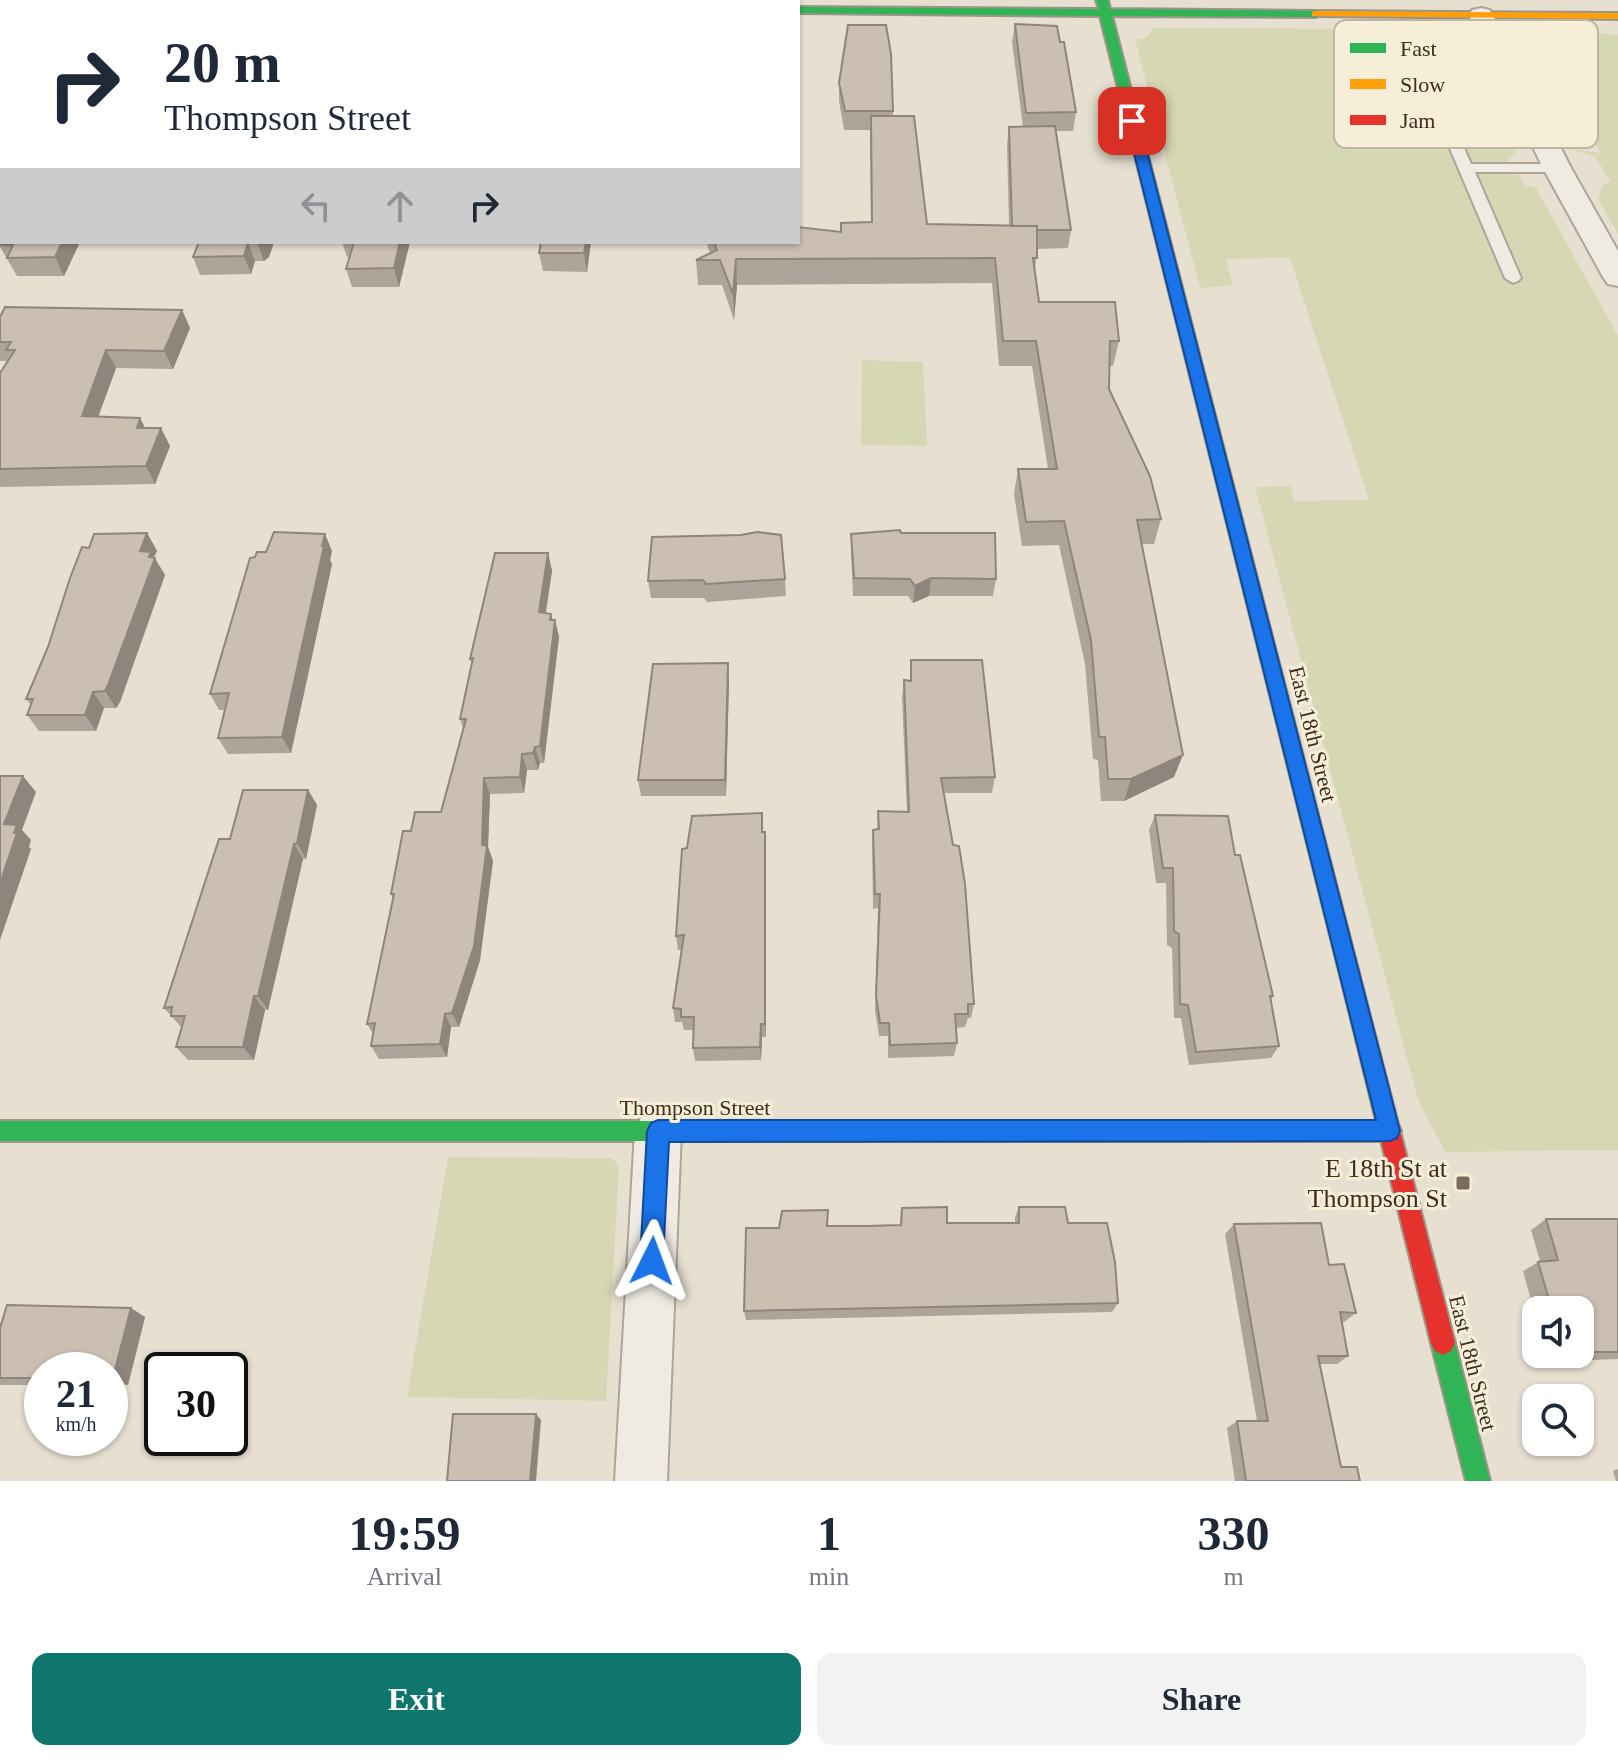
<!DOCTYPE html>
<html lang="en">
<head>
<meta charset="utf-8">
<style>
  :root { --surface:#fff; --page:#f2f2f3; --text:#1f2937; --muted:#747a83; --accent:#0f766e }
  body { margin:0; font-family:"Times New Roman",serif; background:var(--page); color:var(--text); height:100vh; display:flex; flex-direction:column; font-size:30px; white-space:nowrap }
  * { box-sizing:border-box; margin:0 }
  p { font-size:26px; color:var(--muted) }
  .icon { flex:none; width:44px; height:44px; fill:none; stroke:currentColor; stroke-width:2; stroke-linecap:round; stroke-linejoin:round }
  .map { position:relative; height:1481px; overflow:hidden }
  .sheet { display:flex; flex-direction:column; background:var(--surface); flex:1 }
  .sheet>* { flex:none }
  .hud { position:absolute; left:0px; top:0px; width:800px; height:244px; box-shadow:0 2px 6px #0004; background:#fff; color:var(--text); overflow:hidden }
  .buttons { position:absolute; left:1522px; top:1296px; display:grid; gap:16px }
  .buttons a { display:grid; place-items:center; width:72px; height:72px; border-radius:16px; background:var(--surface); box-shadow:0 2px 6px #0004; font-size:40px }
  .speed { position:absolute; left:24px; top:1352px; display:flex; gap:16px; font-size:40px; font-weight:700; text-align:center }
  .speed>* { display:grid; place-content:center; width:104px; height:104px; border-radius:50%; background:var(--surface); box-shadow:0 2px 6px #0004; line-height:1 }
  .speed small { font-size:20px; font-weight:400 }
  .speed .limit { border:4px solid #111; border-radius:12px; background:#fff; color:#111 }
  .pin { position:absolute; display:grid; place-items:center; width:68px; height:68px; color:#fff; margin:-34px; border-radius:16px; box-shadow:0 4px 12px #0006 }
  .me { position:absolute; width:88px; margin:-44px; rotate:3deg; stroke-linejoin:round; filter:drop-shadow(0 0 6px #0008) }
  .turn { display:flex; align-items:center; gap:28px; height:168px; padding:0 32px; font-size:36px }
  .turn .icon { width:104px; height:104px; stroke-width:2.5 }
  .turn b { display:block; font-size:56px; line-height:68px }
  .lanes { display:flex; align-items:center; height:76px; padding:0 32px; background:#0003; justify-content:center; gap:40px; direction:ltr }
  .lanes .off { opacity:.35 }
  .eta { display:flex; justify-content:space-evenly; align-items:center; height:136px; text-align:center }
  .eta b { font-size:48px; font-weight:700; line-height:56px }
  .action { display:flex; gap:16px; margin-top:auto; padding:16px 32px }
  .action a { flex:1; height:92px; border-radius:16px; background:var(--accent); color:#fff; font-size:32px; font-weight:700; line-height:92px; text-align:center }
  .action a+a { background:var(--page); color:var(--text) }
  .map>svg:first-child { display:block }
  .green { fill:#d6d7b3 }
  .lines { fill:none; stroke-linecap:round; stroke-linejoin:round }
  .lane-casing { stroke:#ada599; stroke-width:4 }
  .street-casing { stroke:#ada599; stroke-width:4 }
  .fast-casing { stroke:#9c958a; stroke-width:4 }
  .slow-casing { stroke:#9c958a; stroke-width:4 }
  .jam-casing { stroke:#9c958a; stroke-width:4 }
  .lane { fill:#efebe3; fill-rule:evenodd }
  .street { fill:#efebe3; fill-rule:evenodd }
  .fast { fill:#30b455; fill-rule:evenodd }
  .slow { fill:#ff9f0a; fill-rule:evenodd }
  .jam { fill:#e5322d; fill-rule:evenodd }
  .wall { fill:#afa499 }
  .shaded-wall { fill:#8e867d }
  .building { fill:#cbbfb2; stroke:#8e867d; stroke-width:2 }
  .route { fill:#1a73e8; stroke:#114b97; stroke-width:2 }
  .poi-dot { fill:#786c5e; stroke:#f7eed8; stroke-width:3 }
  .labels { text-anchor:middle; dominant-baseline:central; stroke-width:6; stroke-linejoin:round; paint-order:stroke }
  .street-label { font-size:22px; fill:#3d2e20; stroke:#f7eed8 }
  .near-poi-label { font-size:26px; fill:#3d2e20; stroke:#f7eed8; text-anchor:end }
  .key { fill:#f7eed8; stroke:#bfb4a1; stroke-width:2 }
  .key-label { font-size:22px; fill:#3d2e20 }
</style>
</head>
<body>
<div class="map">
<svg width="1618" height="1481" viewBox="0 0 1618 1481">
  <rect width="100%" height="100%" fill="#e7e0d1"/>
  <g class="green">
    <path d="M1153 28 1397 29C1416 31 1434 32 1451 41 1481 58 1501 122 1516 153L1508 159 1525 185 1536 188 1618 336V1150L1445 1152 1418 1100 1255 487 1290 486 1294 501 1369 500 1290 258 1226 259 1233 285 1200 288 1135 39H1145Z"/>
    <polygon points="1575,32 1618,35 1618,234 1598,199 1602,186 1610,181 1595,156 1570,149 1601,153 1542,52"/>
    <polygon points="862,360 923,362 927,446 861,445"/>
    <polygon points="448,1157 612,1158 619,1166 606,1401 407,1397"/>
  </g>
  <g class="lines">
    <defs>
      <polygon id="lane" points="1447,121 1454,125 1471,164 1557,164 1564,168 1557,172 1475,172 1521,278 1518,281 1513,283 1505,278 1440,125"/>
      <g id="street">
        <polygon points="1481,8 1490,10 1493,15 1571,168 1618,251 1618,286 1608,284 1603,277 1543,168 1469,15 1472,10"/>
        <polygon points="658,1109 674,1115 681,1131 667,1481 615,1481 635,1131 642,1115"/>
      </g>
      <g id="fast">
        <polygon points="1096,0 1108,0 1110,9 1316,11 1322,14 1316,17 1112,16 1376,1039 1373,1046 1366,1049 1359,1046 1356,1039 1100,16 798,13 798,7 1099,9"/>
        <polygon points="0,1121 877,1121 885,1124 888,1131 885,1138 877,1141 0,1141"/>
        <polygon points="1443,1331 1451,1335 1455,1343 1490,1481 1466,1481 1431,1343 1435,1335"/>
      </g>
      <g id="slow">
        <polygon points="0,2 4,2 2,8 0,8"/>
        <polygon points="1316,11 1618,13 1618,19 1312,16 1312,12"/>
        <polygon points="877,1121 1390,1121 1398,1124 1401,1131 1398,1138 1390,1141 877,1141 869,1138 866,1131 869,1124"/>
      </g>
      <polygon id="jam" points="1366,1029 1373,1032 1376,1039 1455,1343 1451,1351 1443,1355 1435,1351 1431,1343 1356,1039 1359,1032"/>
    </defs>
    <use href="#lane" class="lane-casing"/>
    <use href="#street" class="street-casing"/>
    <use href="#fast" class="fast-casing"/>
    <use href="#slow" class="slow-casing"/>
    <use href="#jam" class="jam-casing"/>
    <use href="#lane" class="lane"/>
    <use href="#street" class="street"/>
    <use href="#fast" class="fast"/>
    <use href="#slow" class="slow"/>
    <use href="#jam" class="jam"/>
  </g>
  <g class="wall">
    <polygon points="1015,24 1076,112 1073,131 1055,131 1071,230 1068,248 1037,249 1035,270 1039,302 1119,341 1113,366 1109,366 1109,389 1161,519 1154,544 1142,544 1174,777 1124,801 1101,801 1098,760 1093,759 1085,664 1059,545 1022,546 1014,494 1018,469 1048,469 1032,366 999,366 992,283 737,285 734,320 722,285 698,285 696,260 710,253 706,242 798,242 840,232 871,222 870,130 844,130 839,101 839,83 893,111 893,116 927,224 1009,225 1007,145 1009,127 1023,127 1012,42"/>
    <polygon points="2,242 80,242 64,276 17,276 0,247 0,243"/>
    <polygon points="199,242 274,242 269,257 264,261 255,261 251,274 200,275 193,257"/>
    <polygon points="342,242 410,242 399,287 352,287 346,269 350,256 347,257"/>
    <polygon points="591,242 587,272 543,271 539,253"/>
    <polygon points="182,310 190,328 173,369 116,368 98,416 140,418 145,428 170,446 155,484 0,487 0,373 7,361 0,361 0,317"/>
    <polygon points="147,533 157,551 154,557 165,575 120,702 116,708 104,708 96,731 39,731 27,715 31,705 26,699 89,548"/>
    <polygon points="901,533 996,579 993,596 929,596 913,603 908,596 853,596 851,552 851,534"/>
    <polygon points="332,551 330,560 332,564 291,753 228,754 218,738 225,710 219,710 210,694"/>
    <polygon points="548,553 552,571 546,613 551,614 553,620 555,620 559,637 544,763 540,763 538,770 527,770 524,793 490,794 488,847 493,861 480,960 459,1027 451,1027 447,1057 379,1059 371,1046 373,1034 367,1024 393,898 391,894 441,812 463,728 460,719 472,664 470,659"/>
    <polygon points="785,579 786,596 707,602 704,598 651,598 648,581"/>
    <polygon points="911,660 995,777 992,793 944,793 974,1004 971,1018 968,1018 965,1027 956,1028 957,1043 954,1056 888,1058 888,1036 879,1036 875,1010 878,908 873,909 872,846 873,830 877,830 878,811 907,812 902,697 904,680 910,681"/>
    <polygon points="729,680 726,796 641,796 638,780"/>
    <polygon points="308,790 317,805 306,859 303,859 268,1010 265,1010 254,1060 188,1060 176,1047 182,1028 164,1008 230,839"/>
    <polygon points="1155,815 1235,855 1273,996 1271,1000 1279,1046 1271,1058 1189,1065 1181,1018 1174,1018 1172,948 1167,945 1166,883 1156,883 1149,830"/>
    <polygon points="763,832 766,848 766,1037 762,1037 761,1060 695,1061 693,1048 693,1030 684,1030 682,1022 675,1022 673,1008 682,950 678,950 676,936"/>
    <polygon points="1019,1207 1068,1223 1118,1303 1112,1312 746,1320 744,1311 779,1228 827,1226 900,1225 902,1208 947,1223 1015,1223 1015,1217"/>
    <polygon points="1546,1219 1618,1219 1618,1359 1569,1361 1567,1354 1580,1354 1580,1310 1536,1310 1536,1318 1523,1271 1540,1261 1531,1230"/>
    <polygon points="1234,1224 1329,1265 1356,1313 1344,1322 1342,1322 1348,1356 1337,1364 1319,1364 1341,1467 1360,1481 1235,1481 1227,1428 1237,1421 1257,1421 1225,1234"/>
    <polygon points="145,1317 128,1385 110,1385 110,1370 42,1370 42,1385 0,1385 0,1328"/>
    <polygon points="1618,1469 1618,1481 1616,1481 1613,1471"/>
  </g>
  <g class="shaded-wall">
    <polygon points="2,44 2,78 0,82 0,48"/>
    <polygon points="62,242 80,242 64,276 55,257"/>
    <polygon points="257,242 274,242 269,257 264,261"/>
    <polygon points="400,242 410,242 399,287 394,268"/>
    <polygon points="586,242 591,242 587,272 584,253"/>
    <polygon points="248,243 255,261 251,274 244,256"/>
    <polygon points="736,259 737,285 734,320 733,294"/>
    <polygon points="182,310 190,328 173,369 164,351"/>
    <polygon points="106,350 116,368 92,434 82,416"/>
    <polygon points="140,418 149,436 137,428"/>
    <polygon points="161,428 170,446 155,484 146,466"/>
    <polygon points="147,533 157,551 154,557 165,575 120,702 116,708 105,691 140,551"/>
    <polygon points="325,534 332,551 330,560 332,564 291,753 282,737"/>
    <polygon points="548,553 552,571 543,629 539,612"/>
    <polygon points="931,578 929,596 913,603 915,586"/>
    <polygon points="551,614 554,627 555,620 559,637 544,763 540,746 550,620"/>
    <polygon points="728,663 729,680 726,796 725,780"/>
    <polygon points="93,692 104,708 96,731 85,715"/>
    <polygon points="535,747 540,763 538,770 533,753"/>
    <polygon points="522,754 527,770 524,793 520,777"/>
    <polygon points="1183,755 1174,777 1124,801 1131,779"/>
    <polygon points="23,776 36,792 22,830 31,840 29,847 31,849 0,940 0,883 4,824"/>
    <polygon points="484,778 490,794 488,847 493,861 480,960 459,1027 452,1013 482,845"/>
    <polygon points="308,790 317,805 306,859 297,843"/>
    <polygon points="765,832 766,848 766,1037 765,1024"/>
    <polygon points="294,844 303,859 268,1010 258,996"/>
    <polygon points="254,996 265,1010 254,1060 243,1047"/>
    <polygon points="445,1014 451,1027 447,1057 440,1044"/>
    <polygon points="761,1024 762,1037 761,1060 760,1047"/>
    <polygon points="131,1308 145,1317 128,1385 113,1377"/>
    <polygon points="536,1414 541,1420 536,1481 530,1481"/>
  </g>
  <g class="building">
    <polygon points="0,19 2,19 2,44 0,48"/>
    <polygon points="1015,24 1057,26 1060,42 1064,42 1076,112 1026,113"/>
    <polygon points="848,25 886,25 891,54 893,111 845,111 839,83"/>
    <polygon points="871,116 914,116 927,224 1037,226 1037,258 1033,258 1039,302 1115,302 1119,341 1110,341 1109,389 1150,476 1161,519 1137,520 1183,755 1131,779 1108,779 1105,737 1099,737 1091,640 1064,521 1026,522 1018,469 1057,469 1036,341 1003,341 995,258 736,259 733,294 720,260 696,260 717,250 714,242 798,242 798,227 841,232 841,223 872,222"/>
    <polygon points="1055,126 1071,230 1037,230 1037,226 1012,226 1009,127"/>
    <polygon points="2,239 2,242 62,242 55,257 7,258 13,245 0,245"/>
    <polygon points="199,242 258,242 248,243 244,256 193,257"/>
    <polygon points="354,242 400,242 394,268 346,269"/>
    <polygon points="541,242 586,242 584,253 539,253"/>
    <polygon points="5,307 182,310 164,351 106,350 82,416 140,418 137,428 161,428 146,466 0,469 0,373 15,350 6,350 11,342 0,342 0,317"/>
    <polygon points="900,530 901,533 995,533 996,579 931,578 915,586 910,579 854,578 851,534"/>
    <polygon points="274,532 325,534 322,546 324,546 282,737 218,738 229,693 210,694 250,558 255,557 257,552 266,552"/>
    <polygon points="757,532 781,535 785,579 706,584 703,580 648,581 652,537 741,535"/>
    <polygon points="147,533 140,551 151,552 149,557 155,558 108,685 105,691 93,692 85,715 27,715 33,699 26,699 48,647 70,578 82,547 89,548 94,534"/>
    <polygon points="495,553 548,553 539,612 551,614 550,620 555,620 540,746 535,747 533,753 522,754 520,777 484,778 482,845 487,846 474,946 452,1013 445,1014 440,1044 371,1046 375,1023 367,1024 394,894 391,894 403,831 411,831 415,812 441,812 466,719 460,719 473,658 470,659"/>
    <polygon points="911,660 982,660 995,777 941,778 953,845 959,846 965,884 974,1004 968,1004 968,1014 955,1014 957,1043 890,1045 889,1023 880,1023 876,996 880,894 875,894 873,830 879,829 878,811 909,812 904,680 911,681"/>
    <polygon points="728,663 725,780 638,780 653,664"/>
    <polygon points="0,776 23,776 4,824 17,825 14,833 17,833 0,883"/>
    <polygon points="243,790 308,790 297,843 294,844 258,996 254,996 243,1047 176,1047 185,1016 171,1016 172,1007 164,1008 219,839 230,839"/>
    <polygon points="762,813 762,832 765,832 765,1024 761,1024 760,1047 693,1048 694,1017 681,1017 681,1009 673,1008 684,935 676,936 682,849 687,848 692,816"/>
    <polygon points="1155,815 1228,816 1235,855 1240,855 1273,996 1270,996 1279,1046 1196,1052 1188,1005 1180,1004 1179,934 1174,931 1173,868 1163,868"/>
    <polygon points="947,1207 947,1223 1019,1223 1019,1207 1065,1207 1068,1223 1107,1223 1115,1262 1118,1303 744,1311 746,1228 779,1228 782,1211 828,1210 827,1226 866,1226 901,1225 902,1208"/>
    <polygon points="1546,1219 1618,1219 1618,1352 1585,1352 1580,1333 1580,1310 1552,1310 1538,1262 1558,1260"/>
    <polygon points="1321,1223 1329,1265 1344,1264 1356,1313 1340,1312 1348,1356 1318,1356 1341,1467 1357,1467 1360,1481 1246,1481 1237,1421 1268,1421 1234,1224"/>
    <polygon points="7,1305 131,1308 113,1377 110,1377 110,1370 42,1370 42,1378 0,1378 0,1328"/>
    <polygon points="453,1414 536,1414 530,1481 447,1481"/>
  </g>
  <polygon class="route" points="1132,117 1139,121 1400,1131 1397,1138 1390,1141 669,1142 663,1261 660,1269 652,1273 644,1269 640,1261 647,1131 651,1123 658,1120 1376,1120 1126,121"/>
  <rect class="poi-dot" x="1455" y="1175" width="16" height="16" rx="4"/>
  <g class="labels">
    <g class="street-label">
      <text transform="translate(1313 734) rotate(76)">East 18th Street</text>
      <text x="695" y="1107">Thompson Street</text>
      <text transform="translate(1473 1363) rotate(76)">East 18th Street</text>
    </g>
    <g class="near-poi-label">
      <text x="1447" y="1168">E 18th St at<tspan x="1447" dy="30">Thompson St</tspan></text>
    </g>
  </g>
  <rect x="1334" y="20" width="264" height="128" rx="12" class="key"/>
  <rect x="1350" y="43" width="36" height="10" fill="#30b455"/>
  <rect x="1350" y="79" width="36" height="10" fill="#ff9f0a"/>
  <rect x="1350" y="115" width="36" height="10" fill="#e5322d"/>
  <g class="key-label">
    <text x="1400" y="56">Fast</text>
    <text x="1400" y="92">Slow</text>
    <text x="1400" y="128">Jam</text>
  </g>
</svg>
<div class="buttons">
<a><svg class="icon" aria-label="sound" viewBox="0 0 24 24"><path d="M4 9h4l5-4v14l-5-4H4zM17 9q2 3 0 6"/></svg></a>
<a><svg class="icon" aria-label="search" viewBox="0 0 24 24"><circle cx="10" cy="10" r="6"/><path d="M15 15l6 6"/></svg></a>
</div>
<div class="speed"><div>21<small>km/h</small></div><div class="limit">30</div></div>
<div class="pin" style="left:1132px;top:121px;background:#d93025"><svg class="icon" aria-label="arrive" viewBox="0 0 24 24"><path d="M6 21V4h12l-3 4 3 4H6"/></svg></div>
<svg class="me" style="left:652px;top:1261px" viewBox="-20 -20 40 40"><path d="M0-17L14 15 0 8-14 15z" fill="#1a73e8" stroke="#fff" stroke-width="4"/></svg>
<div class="hud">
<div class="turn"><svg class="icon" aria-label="right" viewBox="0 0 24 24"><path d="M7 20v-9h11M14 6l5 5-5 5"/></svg><div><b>20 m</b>Thompson Street</div></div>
<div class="lanes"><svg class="icon off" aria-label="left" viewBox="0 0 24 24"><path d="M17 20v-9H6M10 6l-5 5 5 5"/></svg><svg class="icon off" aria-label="ahead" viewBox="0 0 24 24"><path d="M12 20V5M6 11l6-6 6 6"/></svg><svg class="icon" aria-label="right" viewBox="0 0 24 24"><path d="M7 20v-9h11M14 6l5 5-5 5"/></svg></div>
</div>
</div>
<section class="sheet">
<div class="eta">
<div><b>19:59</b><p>Arrival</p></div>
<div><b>1</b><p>min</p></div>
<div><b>330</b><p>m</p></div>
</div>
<div class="action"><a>Exit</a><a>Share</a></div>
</section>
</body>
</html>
